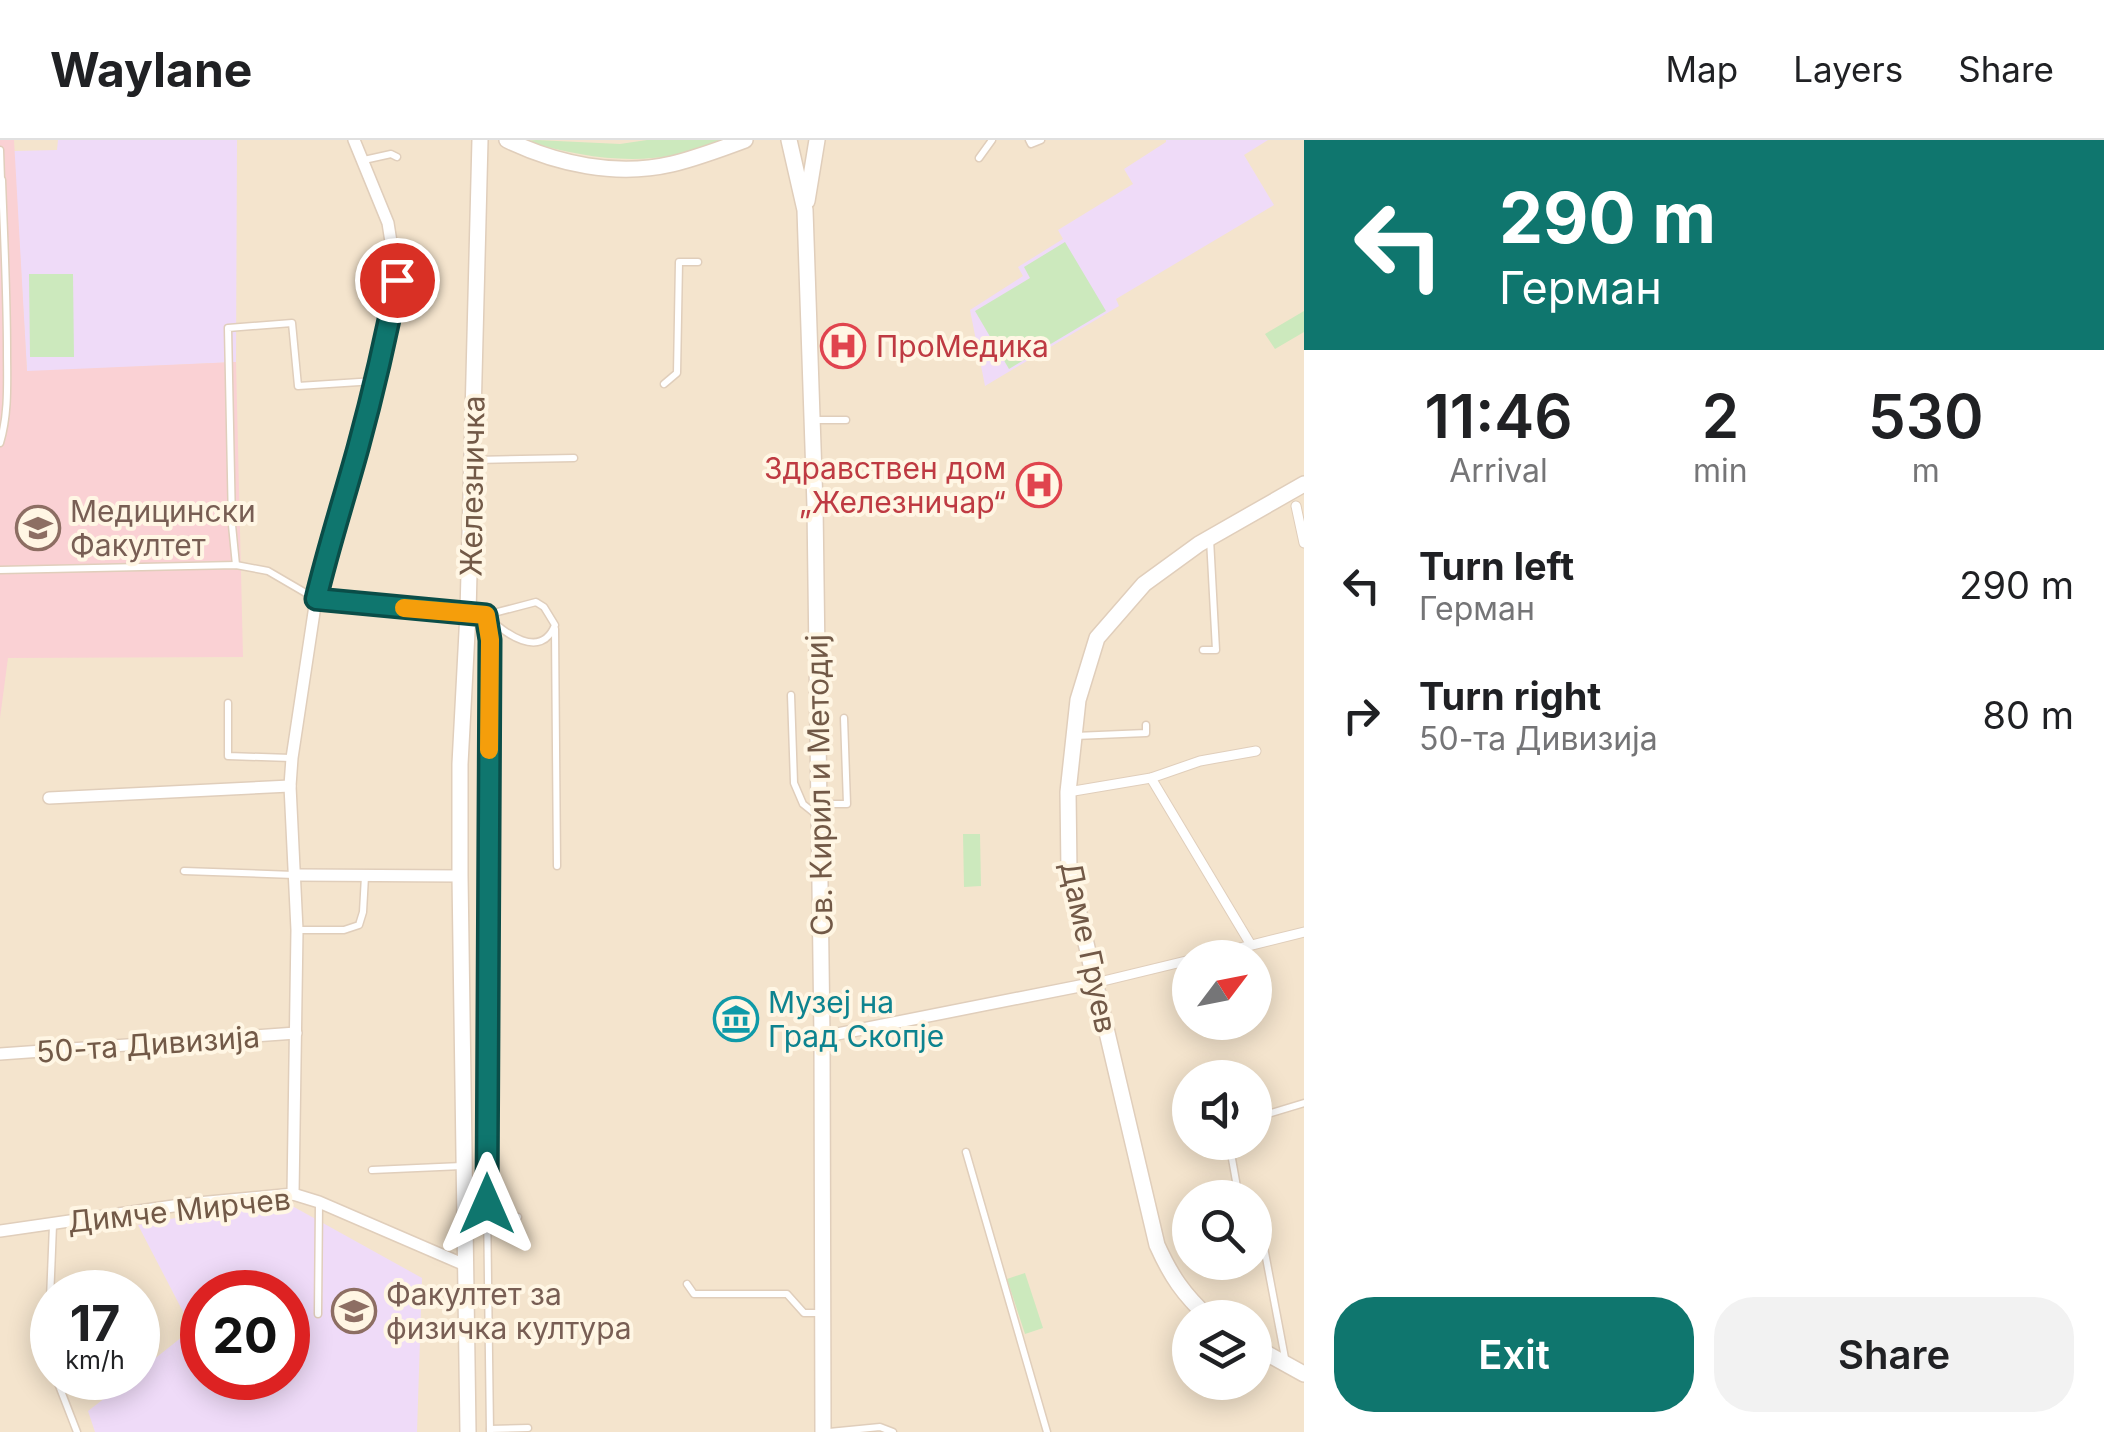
<!DOCTYPE html>
<html lang="en">
<head>
<meta charset="utf-8">
<style>
  :root { --surface:#fff; --page:#f2f2f2; --text:#202124; --muted:#757577; --line:#e0e0e0; --accent:#0f766e }
  body { margin:0; font-family:Inter,sans-serif; background:var(--page); color:var(--text); height:100vh; display:flex; flex-direction:column; font-size:38px; white-space:nowrap }
  * { box-sizing:border-box; margin:0 }
  p { font-size:32px; color:var(--muted) }
  .icon { flex:none; width:55px; height:55px; fill:none; stroke:currentColor; stroke-width:2; stroke-linecap:round; stroke-linejoin:round }
  .map { position:relative; flex:1; overflow:hidden }
  .sheet { display:flex; flex-direction:column; background:var(--surface); width:800px }
  .sheet>* { flex:none }
  .guide { background:#0f766e; color:#fff; overflow:hidden }
  .needle { width:65px; rotate:58deg }
  .fabs { position:absolute; left:1172px; top:800px; display:grid; gap:20px }
  .fabs a { display:grid; place-items:center; width:100px; height:100px; border-radius:50%; background:var(--surface); box-shadow:0 5px 25px #0003; font-size:50px }
  .speed { position:absolute; left:30px; top:1130px; display:flex; gap:20px; font-size:50px; font-weight:700; text-align:center }
  .speed>* { display:grid; place-content:center; width:130px; height:130px; border-radius:50%; background:var(--surface); box-shadow:0 5px 25px #0003; line-height:1 }
  .speed small { font-size:25px; font-weight:400 }
  .speed .limit { border:15px solid #d22; background:#fff; color:#111 }
  .pin { position:absolute; display:grid; place-items:center; width:85px; height:85px; color:#fff; margin:-42px; border:5px solid #fff; border-radius:50%; box-shadow:0 2px 10px #0007 }
  .me { position:absolute; width:110px; margin:-55px; rotate:0deg; stroke-linejoin:round; filter:drop-shadow(0 0 8px #0008) }
  .turn { display:flex; align-items:center; gap:35px; height:210px; padding:0 30px; font-size:45px }
  .turn .icon { width:130px; height:130px; stroke-width:2.5 }
  .turn b { display:block; font-size:70px; line-height:85px }
  .eta { display:flex; justify-content:space-evenly; align-items:center; height:170px; text-align:center }
  .eta b { font-size:60px; font-weight:600; line-height:70px }
  .primary-button { display:flex; gap:20px; margin-top:auto; padding:20px 30px }
  .primary-button a { flex:1; height:115px; border-radius:40px; background:var(--accent); color:#fff; font-size:40px; font-weight:600; line-height:115px; text-align:center }
  .primary-button a+a { background:var(--page); color:var(--text) }
  ul { padding:0; list-style:none }
  li { display:flex; align-items:center; gap:30px; height:130px; padding:0 30px }
  li div { flex:1 }
  li b { display:block; font-size:38px }
  li em { font-style:normal }
  header { display:flex; align-items:center; gap:60px; box-sizing:border-box; height:140px; padding:0 50px; background:var(--surface); border-bottom:2px solid var(--line) }
  header strong { font-size:48px }
  nav { display:flex; gap:55px; margin-inline-start:auto; font-size:35px }
  main { display:flex; flex:1; min-height:0 }
  .map>svg:first-child { display:block }
  .residential { fill:#f4e4cd; fill-rule:evenodd }
  .education { fill:#efdbf8; fill-rule:evenodd }
  .medical { fill:#fad1d4 }
  .green { fill:#cce9bd }
  .lines { fill:none; stroke-linecap:round; stroke-linejoin:round }
  .service-casing { stroke:#e0cebb; stroke-width:9 }
  .pedestrian-casing { stroke:#e0cebb; stroke-width:11 }
  .minor-casing { stroke:#e0cebb; stroke-width:14 }
  .tertiary-casing { stroke:#e0cebb; stroke-width:18 }
  .service { stroke:#fff; stroke-width:6 }
  .pedestrian { stroke:#fff; stroke-width:9 }
  .minor { stroke:#fff; stroke-width:11 }
  .tertiary { stroke:#fff; stroke-width:15 }
  .route-casing { stroke:#0a4d48; stroke-width:25 }
  .route { stroke:#0f766e; stroke-width:18 }
  .slow { stroke:#f59e0b; stroke-width:18 }
  .labels { text-anchor:middle; dominant-baseline:central; stroke-width:8; stroke-linejoin:round; paint-order:stroke }
  .health-label { font-size:30px; fill:#be3a42; stroke:#fff6e4; text-anchor:start }
  .street-label { font-size:30px; fill:#725947; stroke:#fff6e4 }
  .education-label { font-size:30px; fill:#785e54; stroke:#fff6e4; text-anchor:start }
  .culture-label { font-size:30px; fill:#0d838f; stroke:#fff6e4; text-anchor:start }
</style>
</head>
<body>
<header>
<strong>Waylane</strong>
<nav><a>Map</a><a>Layers</a><a>Share</a></nav>
</header>
<main>
<div class="map">
<svg width="1304" height="1292" viewBox="0 0 1304 1292">
  <rect width="100%" height="100%" fill="#fcf2de"/>
  <path class="residential" d="M0 0H1304V1292H0ZM1190 818H1255V882H1190ZM1190 938H1255V1002H1190ZM1190 1058H1255V1122H1190ZM52 1152H138V1238H52ZM202 1152H288V1238H202ZM1190 1178H1255V1242H1190Z"/>
  <g class="education">
    <polygon points="58,0 237,0 236,222 27,232 14,11 57,10"/>
    <polygon points="1166,0 1268,0 1244,15 1274,65 1116,159 1119,166 985,246 970,170 1023,136 1018,127 1063,99 1058,90 1133,44 1124,29 1166,2"/>
    <path d="M285 1062 422 1138 417 1292H95L88 1271 131 1238H138V1232L192 1189 138 1085 229 1068ZM202 1152H288V1238H202Z"/>
  </g>
  <polygon class="medical" points="0,0 14,0 27,231 236,222 243,517 8,518 0,578"/>
  <g class="green">
    <path d="M536 0 620 4 647 0H728C657 28 597 22 526 1Z"/>
    <polygon points="1065,102 1106,171 1009,229 975,171 1030,138 1024,127"/>
    <polygon points="29,134 73,134 74,217 30,217"/>
    <polygon points="1304,171 1304,192 1275,209 1265,194"/>
    <polygon points="963,694 980,694 981,746 964,747"/>
    <polygon points="1025,1133 1043,1188 1025,1194 1007,1139"/>
  </g>
  <g class="lines">
    <defs>
      <g id="service">
        <polyline points="1029,0 1031,4 1041,0"/>
        <polyline points="0,10 1,40"/>
        <polyline points="979,18 992,0"/>
        <polyline points="364,20 391,14 397,17"/>
        <polyline points="664,244 677,233 679,122 698,122"/>
        <polyline points="812,280 846,280"/>
        <path d="M0 303C9 273 7 241 7 211 7 154 4 97 2 40"/>
        <polyline points="475,320 574,318"/>
        <polyline points="236,425 232,385 228,188 292,183 298,246 375,241"/>
        <polyline points="0,430 236,425 268,431 316,459"/>
        <path d="M470 473 486 475C504 493 541 521 555 485L544 467 536 462 486 475 490 500 487 1064 490 1292"/>
        <polyline points="555,489 557,726"/>
        <polyline points="1203,510 1216,510 1210,399"/>
        <polyline points="791,555 794,643 803,664 818,676"/>
        <polyline points="228,563 228,616 291,618"/>
        <polyline points="1075,596 1146,593 1146,585"/>
        <polyline points="820,664 847,664 844,578"/>
        <polyline points="184,731 294,735"/>
        <polyline points="298,790 344,790 359,785 363,772 365,736"/>
        <polyline points="1255,978 1304,963"/>
        <polyline points="1229,1002 1239,1058"/>
        <polyline points="966,1012 1047,1292"/>
        <polyline points="372,1030 462,1026"/>
        <polyline points="487,1078 518,1077"/>
        <polyline points="1255,1098 1263,1102 1285,1218"/>
        <polyline points="687,1144 694,1154 787,1154 804,1173 820,1173"/>
        <polyline points="318,1174 319,1063"/>
        <polyline points="52,1228 48,1209 53,1085"/>
        <polyline points="56,1238 77,1292"/>
        <polyline points="490,1289 528,1288"/>
        <polyline points="829,1292 880,1287 893,1292"/>
      </g>
      <g id="pedestrian">
        <polyline points="1296,366 1304,403"/>
        <polyline points="1151,638 1251,805"/>
        <polyline points="1068,652 1151,638 1200,621 1256,611"/>
        <polyline points="1200,818 1304,792"/>
        <polyline points="1095,843 1190,820"/>
      </g>
      <g id="minor">
        <polyline points="316,459 468,473"/>
        <polyline points="49,658 290,646"/>
        <polyline points="296,735 460,736"/>
        <polyline points="822,897 1095,843"/>
        <polyline points="0,914 296,893"/>
        <polyline points="293,1054 297,790 290,646 292,618 316,459 329,407 358,309 387,192 397,140 388,83 354,0"/>
        <polyline points="0,1091 187,1064 293,1054 319,1062 465,1125"/>
      </g>
      <g id="tertiary">
        <path d="M507 0C557 24 616 37 672 24 697 18 721 9 745 0"/>
        <polyline points="789,0 805,70 815,366 822,897 823,1292"/>
        <polyline points="807,61 817,0"/>
        <path d="M1209 1178C1183 1154 1171 1136 1157 1105L1069 731 1068 652 1078 560 1097 498 1144 444 1199 404 1304 344"/>
        <polyline points="1255,1207 1304,1234"/>
        <polyline points="468,1292 460,736 460,624 468,473 480,0"/>
      </g>
    </defs>
    <use href="#service" class="service-casing"/>
    <use href="#pedestrian" class="pedestrian-casing"/>
    <use href="#minor" class="minor-casing"/>
    <use href="#tertiary" class="tertiary-casing"/>
    <use href="#service" class="service"/>
    <use href="#pedestrian" class="pedestrian"/>
    <use href="#minor" class="minor"/>
    <use href="#tertiary" class="tertiary"/>
  </g>
  <g class="lines">
    <defs>
      <path id="route" d="M397 140C386 197 373 253 358 308 344 359 328 408 316 459L486 475 490 500 487 1064"/>
    </defs>
    <use href="#route" class="route-casing"/>
    <use href="#route" class="route"/>
    <polyline class="slow" points="404,468 486,475 490,500 489,610"/>
  </g>
  <defs>
    <symbol id="hospital-ring" viewBox="-11 -11 22 22"><circle r="9.5" fill="#fff6e4" stroke="#e0444e" stroke-width="1.5"/><path d="M-5-5h3v3.5h4V-5h3V5h-3V1.5h-4V5h-3Z" fill="#e0444e"/></symbol>
    <symbol id="university-ring" viewBox="-11 -11 22 22"><circle r="9.5" fill="#fff6e4" stroke="#8d6e63" stroke-width="1.5"/><path d="M0-5L7-2L0 1L-7-2ZM-4 1L0 2.5L4 1V4Q0 6-4 4Z" fill="#8d6e63"/></symbol>
    <symbol id="museum-ring" viewBox="-11 -11 22 22"><circle r="9.5" fill="#fff6e4" stroke="#0f9aa8" stroke-width="1.5"/><path d="M0-6L6-3V-2H-6V-3ZM-5-1h2V3h-2ZM-1-1h2V3h-2ZM3-1h2V3H3ZM-6 4H6V6H-6Z" fill="#0f9aa8"/></symbol>
  </defs>
  <g fill-rule="evenodd">
    <use href="#hospital-ring" x="818" y="181" width="50" height="50"/>
    <use href="#hospital-ring" x="1014" y="320" width="50" height="50"/>
    <use href="#university-ring" x="13" y="363" width="50" height="50"/>
    <use href="#museum-ring" x="711" y="854" width="50" height="50"/>
    <use href="#university-ring" x="329" y="1146" width="50" height="50"/>
  </g>
  <g class="labels">
    <g class="health-label">
      <text x="876" y="206">ПроМедика</text>
      <text x="1006" y="328" text-anchor="end">Здравствен дом<tspan x="1006" dy="34">„Железничар“</tspan></text>
    </g>
    <g class="street-label">
      <text transform="translate(472 346) rotate(-89)">Железничка</text>
      <text transform="translate(819 645) rotate(-91)">Св. Кирил и Методиј</text>
      <text transform="translate(1089 807) rotate(78)">Даме Груев</text>
      <text transform="translate(148 904) rotate(-4)">50-та Дивизија</text>
      <text transform="translate(179 1070) rotate(-6)">Димче Мирчев</text>
    </g>
    <g class="education-label">
      <text x="70" y="371">Медицински<tspan x="70" dy="34">Факултет</tspan></text>
      <text x="386" y="1154">Факултет за<tspan x="386" dy="34">физичка култура</tspan></text>
    </g>
    <g class="culture-label">
      <text x="768" y="862">Музеј на<tspan x="768" dy="34">Град Скопје</tspan></text>
    </g>
  </g>
</svg>
<div class="fabs">
<a><svg class="needle" viewBox="-14 -14 28 28"><path d="M0-13l5 13h-10z" fill="#e53935"/><path d="M0 13l5-13h-10z" fill="#757577"/></svg></a>
<a><svg class="icon" aria-label="sound" viewBox="0 0 24 24"><path d="M4 9h4l5-4v14l-5-4H4zM17 9q2 3 0 6"/></svg></a>
<a><svg class="icon" aria-label="search" viewBox="0 0 24 24"><circle cx="10" cy="10" r="6"/><path d="M15 15l6 6"/></svg></a>
<a><svg class="icon" aria-label="layers" viewBox="0 0 24 24"><path d="M12 4l9 5-9 5-9-5zM3 14l9 5 9-5"/></svg></a>
</div>
<div class="speed"><div>17<small>km/h</small></div><div class="limit">20</div></div>
<div class="pin" style="left:397px;top:140px;background:#d93025"><svg class="icon" aria-label="arrive" viewBox="0 0 24 24"><path d="M6 21V4h12l-3 4 3 4H6"/></svg></div>
<svg class="me" style="left:487px;top:1064px" viewBox="-20 -20 40 40"><path d="M0-17L14 15 0 8-14 15z" fill="#0f766e" stroke="#fff" stroke-width="4"/></svg>
</div>
<section class="sheet">
<div class="guide">
<div class="turn"><svg class="icon" aria-label="left" viewBox="0 0 24 24"><path d="M17 20v-9H6M10 6l-5 5 5 5"/></svg><div><b>290 m</b>Герман</div></div>
</div>
<div class="eta">
<div><b>11:46</b><p>Arrival</p></div>
<div><b>2</b><p>min</p></div>
<div><b>530</b><p>m</p></div>
</div>
<ul>
<li><svg class="icon" aria-label="left" viewBox="0 0 24 24"><path d="M17 20v-9H6M10 6l-5 5 5 5"/></svg><div><b>Turn left</b><p>Герман</p></div><em>290 m</em></li>
<li><svg class="icon" aria-label="right" viewBox="0 0 24 24"><path d="M7 20v-9h11M14 6l5 5-5 5"/></svg><div><b>Turn right</b><p>50-та Дивизија</p></div><em>80 m</em></li>
</ul>
<div class="primary-button"><a>Exit</a><a>Share</a></div>
</section>
</main>
</body>
</html>
